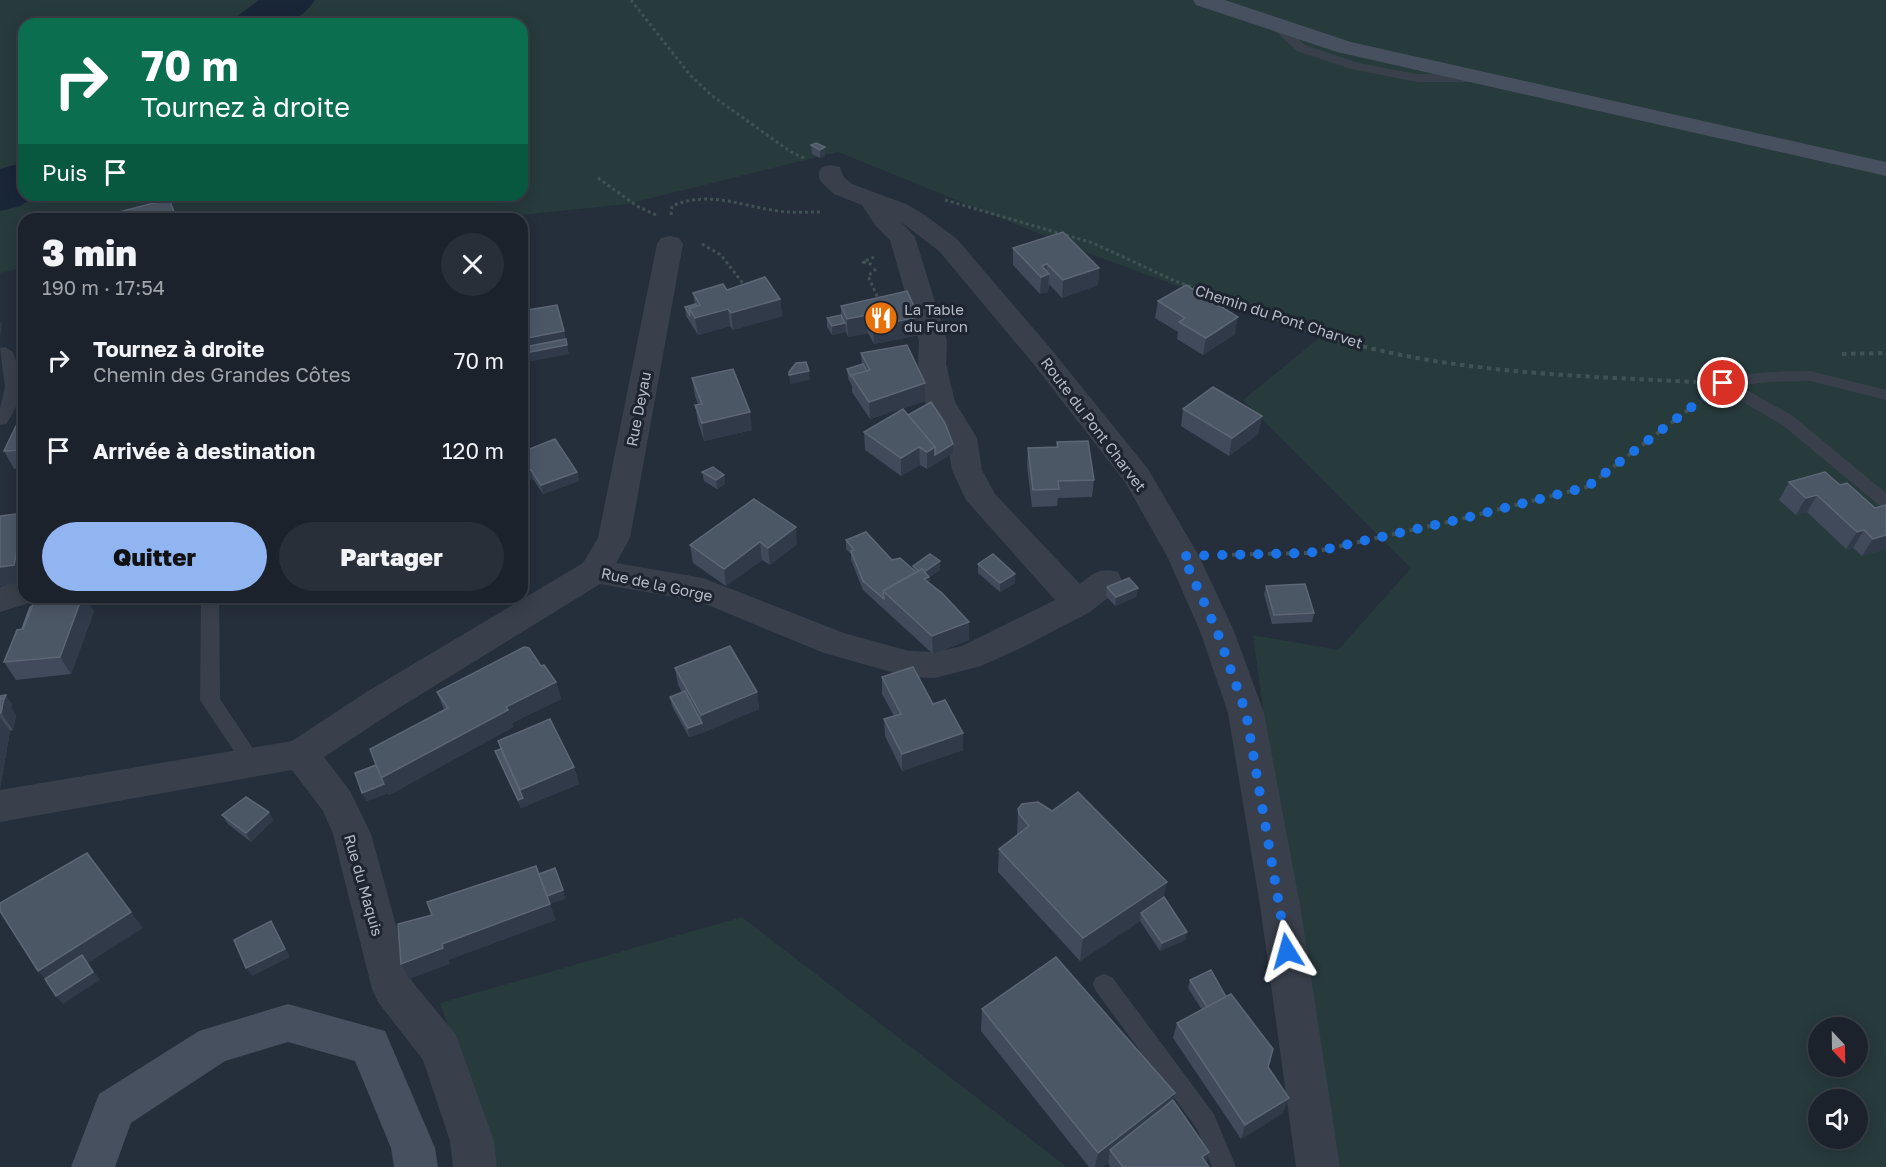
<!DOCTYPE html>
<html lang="fr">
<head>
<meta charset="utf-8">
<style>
  :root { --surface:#1c222c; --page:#292f38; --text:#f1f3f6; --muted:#a0a4a9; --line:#3a3f48; --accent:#90b5f0 }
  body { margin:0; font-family:"Golos Text",sans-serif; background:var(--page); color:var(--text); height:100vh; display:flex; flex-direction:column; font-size:22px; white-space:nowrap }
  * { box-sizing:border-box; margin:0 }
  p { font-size:20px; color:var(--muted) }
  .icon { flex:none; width:33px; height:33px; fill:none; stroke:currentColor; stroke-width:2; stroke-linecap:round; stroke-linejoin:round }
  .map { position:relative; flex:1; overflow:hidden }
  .details { position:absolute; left:18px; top:213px; width:510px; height:390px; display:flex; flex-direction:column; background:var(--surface); border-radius:18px; box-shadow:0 3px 15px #0003,0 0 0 2px var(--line) }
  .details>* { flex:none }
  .banner { position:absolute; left:18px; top:18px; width:510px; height:183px; border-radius:18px; box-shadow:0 3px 15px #0003,0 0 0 2px var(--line); background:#0b6e4f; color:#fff; overflow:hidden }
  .needle { width:39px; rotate:158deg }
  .buttons { position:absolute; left:1808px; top:1017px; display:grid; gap:12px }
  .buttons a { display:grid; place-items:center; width:60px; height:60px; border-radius:50%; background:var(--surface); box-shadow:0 3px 15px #0003,0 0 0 2px var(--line); font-size:30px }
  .pin { position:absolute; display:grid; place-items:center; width:51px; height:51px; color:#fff; margin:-26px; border:3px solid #fff; border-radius:50%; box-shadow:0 2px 6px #0007 }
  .me { position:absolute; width:66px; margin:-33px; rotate:352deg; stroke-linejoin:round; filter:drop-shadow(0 0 4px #0008) }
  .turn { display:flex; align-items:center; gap:21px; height:126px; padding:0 24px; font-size:27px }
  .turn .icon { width:78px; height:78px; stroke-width:2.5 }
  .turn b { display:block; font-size:42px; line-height:51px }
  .then { display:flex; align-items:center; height:57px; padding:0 24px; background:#0003; gap:12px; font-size:22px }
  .round { display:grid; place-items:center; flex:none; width:63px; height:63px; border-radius:32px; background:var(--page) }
  .summary { display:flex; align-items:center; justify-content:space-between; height:102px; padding:0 24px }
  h1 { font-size:36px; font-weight:800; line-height:45px }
  .primary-button { display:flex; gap:12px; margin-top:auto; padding:12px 24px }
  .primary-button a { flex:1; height:69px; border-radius:36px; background:var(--accent); color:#111; font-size:24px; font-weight:800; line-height:69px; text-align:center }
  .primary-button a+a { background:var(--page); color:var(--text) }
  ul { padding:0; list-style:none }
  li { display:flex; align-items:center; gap:18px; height:90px; padding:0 24px }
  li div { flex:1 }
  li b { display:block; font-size:22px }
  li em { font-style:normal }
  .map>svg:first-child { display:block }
  .green { fill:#273a3c; fill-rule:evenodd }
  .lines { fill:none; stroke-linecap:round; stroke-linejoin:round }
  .river { fill:#192638; fill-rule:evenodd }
  .path-far1 { stroke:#405254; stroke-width:3; stroke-dasharray:3 3; stroke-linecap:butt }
  .path { stroke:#405254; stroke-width:4; stroke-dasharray:4.5 4.5; stroke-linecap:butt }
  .lane { fill:#39404b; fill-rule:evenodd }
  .street { fill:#39404b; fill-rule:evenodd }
  .secondary { fill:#47505e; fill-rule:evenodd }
  .wall { fill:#404a5a }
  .shaded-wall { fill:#303a49 }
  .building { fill:#4c5766; stroke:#5c6675; stroke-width:1.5 }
  .route { stroke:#1a73e8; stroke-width:10; stroke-dasharray:0 18 }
  .labels { text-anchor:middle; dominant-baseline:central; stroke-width:6; stroke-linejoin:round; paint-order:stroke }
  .poi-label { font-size:15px; fill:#b4bbc7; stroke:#1e2530; text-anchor:start }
  .street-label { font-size:15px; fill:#b4bbc7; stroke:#1e2530 }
</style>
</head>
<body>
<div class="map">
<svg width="1886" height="1167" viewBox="0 0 1886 1167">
  <rect width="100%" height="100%" fill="#252e3b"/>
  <g class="green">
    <path d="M0 0H1886V1167H1325L1253 635 1338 650 1411 568 1243 400 1319 338 1082 251 838 152 627 204 485 219 277 216 264 219H24V268L0 273ZM24 24H522V195H24ZM1818 1028H1857V1066H1818ZM1818 1100H1857V1138H1818Z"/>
    <polygon points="742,917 1067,1167 498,1167 440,1003"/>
  </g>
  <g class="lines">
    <g class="river">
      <path d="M259 0H315C293 32 267 24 232 24L240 14Z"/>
      <polygon points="24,162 24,195 38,195 20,206 0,211 0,169"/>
    </g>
    <g class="path-far1">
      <polyline points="631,0 690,75 711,95 791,152 804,158"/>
      <polyline points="598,178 637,206 656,215"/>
      <polyline points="945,200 1093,243 1175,281 1223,298"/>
      <path d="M671 215 672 206C709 190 741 206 778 211 792 213 806 212 820 212"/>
      <polyline points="702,244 721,255 745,286"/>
      <polyline points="874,257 863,262 874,265"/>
      <polyline points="876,269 868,276 878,298"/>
    </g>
    <g class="path">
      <polyline points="878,297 880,302"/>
      <path d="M1218 297C1258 311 1298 328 1339 340 1454 373 1577 376 1696 382"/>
      <polyline points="1842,354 1886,353"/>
      <polyline points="1223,555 1309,553 1457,520 1587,487 1700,401"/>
    </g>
    <g class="lane">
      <polygon points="1277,22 1281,23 1305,45 1358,63 1417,74 1473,74 1479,78 1473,82 1417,82 1351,69 1297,51 1273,29 1271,26"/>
      <path d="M5 347 13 352C23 382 25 397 6 424L0 425V408L5 387 0 348Z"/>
      <path d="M1810 371 1886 390V400L1810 381 1767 382 1740 386 1793 416 1886 493V508L1880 506 1781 424 1717 387 1715 383C1724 372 1793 371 1810 371Z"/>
      <polygon points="201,597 219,597 220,699 262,762 259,768 252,770 245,768 200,700"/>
      <polygon points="1104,974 1112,977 1214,1114 1236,1167 1212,1167 1197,1129 1096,991 1093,984 1096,977"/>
    </g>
    <g class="street">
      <path d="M831 165 840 167 843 176 852 184 906 204 925 215 957 239 1051 349 1148 469 1199 556 1234 631 1264 713 1300 905 1340 1167H1296L1260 905 1228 713 1200 631 1167 556 1125 482 1031 361 939 251 901 222 915 237 947 341 946 364 955 402 977 438 982 470 995 494 1080 584C1093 573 1101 567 1118 572L1122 581 1118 590 1090 612 1023 647 981 666 935 678 909 677 824 653 698 601 600 584 394 711 324 757 350 791 371 834 411 980 456 1035 494 1141 497 1167H453L450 1141 423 1060 378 1002 372 989 333 834 323 811 292 770 0 822V790L292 741 368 691 583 563 598 538 657 244 661 238 670 236 679 238 683 244 630 538 616 563 703 578 844 633 909 651 935 652 962 646 1055 600 966 500 952 470 947 438 925 402 918 364 919 341 890 240 875 225 862 205 834 194 822 183 819 178V172L822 167Z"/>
      <polygon points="24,580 24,597 38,597 36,601 0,612 0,587"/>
    </g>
    <g class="secondary">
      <polygon points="1193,0 1225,0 1351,42 1886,162 1886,176 1337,52 1196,5"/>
      <polygon points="288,1004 385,1031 435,1148 438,1167 394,1167 391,1148 355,1061 288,1042 225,1061 131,1123 115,1167 71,1167 99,1094 199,1031"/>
    </g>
  </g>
  <g class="wall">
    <polygon points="816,143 825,156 820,158 812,154 811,145"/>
    <polygon points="1013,248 1099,268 1098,285 1062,298 1049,284 1048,292 1040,294 1013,265"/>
    <polygon points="727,290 780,299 782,316 733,330 730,326 698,335 686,316 685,307 695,304 693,293"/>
    <polygon points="1158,301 1235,334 1203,355 1177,339 1178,332 1155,318"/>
    <polygon points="841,306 919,335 874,344 868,333 848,337 846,332 832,335 827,327 827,318 841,315"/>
    <polygon points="861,353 925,401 870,419 852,392 852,386 848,378 847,369 862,365"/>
    <polygon points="692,378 752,430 704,441 698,422 695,405 698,404 695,396"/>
    <polygon points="1183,409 1262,416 1258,434 1229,456 1181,426"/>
    <polygon points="908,415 953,444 953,453 927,469 920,465 901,476 865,450 864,432"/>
    <polygon points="24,425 24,471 22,468 14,469 4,451"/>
    <polygon points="1057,442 1094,480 1092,497 1058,498 1057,506 1032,507 1027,466 1028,448 1056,447"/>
    <polygon points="522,452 577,472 579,481 543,494 533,479 527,481 522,481"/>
    <polygon points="702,472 724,475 725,484 717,489 704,481"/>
    <polygon points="1825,472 1886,549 1862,556 1853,548 1846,549 1807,512 1796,515 1779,500 1789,482"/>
    <polygon points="754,499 797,544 770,565 762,560 726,586 693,563 690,545"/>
    <polygon points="24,513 24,582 0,586 0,516"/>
    <polygon points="846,540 913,570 913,566 940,570 929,577 930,584 969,622 969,640 933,654 863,590 851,560 851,554 846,549"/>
    <polygon points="978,564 1015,574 1015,583 1000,592 978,573"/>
    <polygon points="1266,586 1314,613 1312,622 1272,624 1264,594"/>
    <polygon points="1107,587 1138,588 1136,597 1115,606 1106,596"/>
    <polygon points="94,611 71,674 16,680 4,662 22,629"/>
    <polygon points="541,666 556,682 561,699 512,723 513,727 389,795 387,792 388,793 367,801 362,793 376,765 444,710 437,692"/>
    <polygon points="675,668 757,692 759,709 704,732 689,737 672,706 670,697 682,692 678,685"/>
    <polygon points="882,677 933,704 963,733 963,750 902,771 885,736 884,719 894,716 882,694"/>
    <polygon points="0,696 12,704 11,708 16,715 13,730 10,731 0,788"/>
    <polygon points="498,741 574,767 579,784 521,808 495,751 501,749"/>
    <polygon points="1018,809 1164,897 1187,932 1185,940 1160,951 1140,921 1080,961 998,872 999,849 1017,835"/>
    <polygon points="222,815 273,820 251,842 228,824"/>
    <polygon points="1190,980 1226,997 1268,1067 1283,1113 1241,1139 1173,1038 1177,1023 1202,1010 1188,988"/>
    <polygon points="982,1009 1173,1100 1209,1152 1206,1163 1209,1167 1110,1167 1108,1163 1103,1167 1089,1167 981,1031"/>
  </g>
  <g class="shaded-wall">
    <polygon points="825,147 825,156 820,158 820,150"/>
    <polygon points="1047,264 1046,275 1049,274 1048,292 1040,294 1042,266"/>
    <polygon points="1099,268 1098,285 1062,298 1063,280"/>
    <polygon points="780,299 782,316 733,330 731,313"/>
    <polygon points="728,309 730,326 698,335 695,318"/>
    <polygon points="867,315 868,333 848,337 847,319"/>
    <polygon points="919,317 919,335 874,344 873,326"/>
    <polygon points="1238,317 1235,334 1203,355 1206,338"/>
    <polygon points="0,321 2,325 0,338"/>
    <polygon points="845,323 846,332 832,335 832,326"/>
    <polygon points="564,331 569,354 528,362 526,356 528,362 522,363 522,339"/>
    <polygon points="809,371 810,380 790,384 789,375"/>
    <polygon points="925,383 925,401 870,419 869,402"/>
    <polygon points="750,412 752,430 704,441 702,423"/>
    <polygon points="1262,416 1258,434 1229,456 1232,438"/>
    <polygon points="953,444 953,453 927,469 927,452 935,447"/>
    <polygon points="919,447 920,465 901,476 901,458"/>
    <polygon points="531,470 533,479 527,481 524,472"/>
    <polygon points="577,472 579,481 543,494 541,485"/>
    <polygon points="724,475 725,484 717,489 716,480"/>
    <polygon points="1817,495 1807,512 1796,515 1806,498"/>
    <polygon points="796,527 797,544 770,565 768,548"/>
    <polygon points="1864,530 1853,548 1846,549 1857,532"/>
    <polygon points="1886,535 1886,549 1862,556 1873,539"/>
    <polygon points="760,542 762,560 726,586 724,569"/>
    <polygon points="18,545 24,555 24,582 0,586 0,567"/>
    <polygon points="940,561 940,570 929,577 930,594 922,573"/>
    <polygon points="1015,574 1015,583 1000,592 1000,583"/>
    <polygon points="1138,588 1136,597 1115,606 1116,597"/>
    <polygon points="82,597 85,597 94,611 71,674 60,657"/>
    <polygon points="969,622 969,640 933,654 932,636"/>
    <polygon points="556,682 561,699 512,723 513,727 389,795 387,792 388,793 367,801 362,793 381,778 506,707"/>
    <polygon points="757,692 759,709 704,732 701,715"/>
    <polygon points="6,695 12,704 11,708 16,715 13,730 1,713 4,698"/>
    <polygon points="0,717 10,731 0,788"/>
    <polygon points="702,723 704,732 689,737 688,728"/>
    <polygon points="963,733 963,750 902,771 902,754"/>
    <polygon points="574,767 579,784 521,808 518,800 523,798 520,790"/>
    <polygon points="269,812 273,820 251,842 246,833"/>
    <polygon points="1167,882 1162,905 1141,913 1140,921 1080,961 1083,938"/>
    <polygon points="563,890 566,899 550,904 556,920 449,960 450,964 409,979 401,964 442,944 547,896"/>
    <polygon points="131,912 143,928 88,963 100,980 63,1004 56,996 52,987 38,971"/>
    <polygon points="271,921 290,957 252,976 246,968"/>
    <polygon points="1187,932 1185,940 1160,951 1162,943"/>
    <polygon points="1175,1093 1169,1114 1110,1150 1108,1163 1103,1167 1095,1167 1098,1153"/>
    <polygon points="1289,1098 1283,1113 1241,1139 1245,1125"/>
    <polygon points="1209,1152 1205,1167 1202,1157"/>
  </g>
  <g class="building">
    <polygon points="816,143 825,147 820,150 811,145"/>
    <polygon points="169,199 177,219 121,219 119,212"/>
    <polygon points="1063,232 1099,268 1063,280 1047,264 1042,266 1049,274 1041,277 1013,248"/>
    <polygon points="765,277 780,299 731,313 728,309 695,318 689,308 700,305 693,293 723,284 727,290"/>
    <polygon points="1186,285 1238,317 1206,338 1179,322 1185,318 1158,301"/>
    <polygon points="907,291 919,317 873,326 867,315 847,319 841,306"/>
    <polygon points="696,304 697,306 689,308 690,316 685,307"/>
    <polygon points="557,305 564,331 522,339 522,311"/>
    <polygon points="841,315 845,323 832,326 827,318"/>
    <polygon points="566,339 567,345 525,353 524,347"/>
    <polygon points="907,345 925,383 869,402 851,375 870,370 861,353"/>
    <polygon points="806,362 809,371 789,375 789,372 796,363"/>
    <polygon points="863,364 867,371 851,375 851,377 847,369"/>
    <polygon points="733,369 750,412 702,423 695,405 702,404 692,378"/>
    <polygon points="1213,387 1262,416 1232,438 1183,409"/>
    <polygon points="931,402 945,423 953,444 935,455 935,447 908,415"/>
    <polygon points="903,409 935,447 927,452 919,447 901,458 864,432"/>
    <polygon points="24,425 24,450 4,451 16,426"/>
    <polygon points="555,439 577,472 541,485 531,470 522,472 522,452"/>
    <polygon points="1088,441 1094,480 1058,481 1059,489 1033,490 1028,448 1058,447 1057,442"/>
    <polygon points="24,451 24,462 19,463"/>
    <polygon points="713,467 724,475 716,480 702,472"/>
    <polygon points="1825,472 1840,485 1847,483 1875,508 1886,505 1886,535 1873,539 1864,530 1857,532 1817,495 1806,498 1789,482"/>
    <polygon points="754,499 796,527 768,548 760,542 724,569 690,545"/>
    <polygon points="24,513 24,544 18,545 14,565 0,567 0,516"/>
    <polygon points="866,532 892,560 900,558 916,572 883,591 884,599 863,581 851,551 854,550 846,540"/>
    <polygon points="930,554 940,561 924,572 922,569 919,571 913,566"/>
    <polygon points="993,554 1015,574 1000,583 978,564"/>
    <polygon points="922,569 929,577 924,579 942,593 969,622 932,636 883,591"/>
    <polygon points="1129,578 1138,588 1116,597 1107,587"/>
    <polygon points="1305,584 1314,613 1274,615 1266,586"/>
    <polygon points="36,597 82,597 60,657 4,662 17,630 23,629"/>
    <polygon points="32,606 23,629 22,629 30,607"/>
    <polygon points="730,646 757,692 701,715 675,668"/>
    <polygon points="524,647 529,648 541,666 544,665 556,682 506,707 508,710 381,778 370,749 448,708 437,692"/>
    <polygon points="913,667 933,704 945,700 963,733 902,754 884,719 901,714 882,677"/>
    <polygon points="685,691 702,723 688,728 670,697"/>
    <polygon points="6,695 4,699 0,699 0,696"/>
    <polygon points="4,698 1,713 0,713 0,699"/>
    <polygon points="550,719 574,767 520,790 498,741"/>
    <polygon points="501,749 523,798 518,800 495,751"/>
    <polygon points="376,765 384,784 362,793 355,773"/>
    <polygon points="1078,792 1167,882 1083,938 999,849 1029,826 1019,814 1018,809 1022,804 1038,802 1052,811"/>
    <polygon points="246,797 269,812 246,833 222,815"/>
    <polygon points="87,853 131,912 38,971 0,911 0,903"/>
    <polygon points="536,866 550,904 442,944 443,948 401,964 398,924 432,915 427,902"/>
    <polygon points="555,868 563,890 547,896 539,874"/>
    <polygon points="1164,897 1187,932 1162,943 1141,913"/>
    <polygon points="271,921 285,949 246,968 234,940"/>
    <polygon points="82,955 93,972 56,996 45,979"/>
    <polygon points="1056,957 1175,1093 1098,1153 982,1009"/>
    <polygon points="1211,970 1226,997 1207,1007 1190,980"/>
    <polygon points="1231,994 1273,1049 1268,1067 1289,1098 1245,1125 1177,1023"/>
    <polygon points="1173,1100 1209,1152 1202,1157 1209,1167 1123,1167 1110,1150"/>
  </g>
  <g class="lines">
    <polyline class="route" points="1287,951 1246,713 1217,631 1183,556 1309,553 1457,520 1587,487 1723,383"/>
  </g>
  <defs>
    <symbol id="restaurant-disc" viewBox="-11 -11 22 22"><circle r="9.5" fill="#e8710a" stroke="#1e2530"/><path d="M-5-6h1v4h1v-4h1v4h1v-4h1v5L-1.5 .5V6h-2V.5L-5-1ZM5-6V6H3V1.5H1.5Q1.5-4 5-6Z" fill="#fff"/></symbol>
  </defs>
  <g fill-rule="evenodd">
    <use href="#restaurant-disc" x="862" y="299" width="38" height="38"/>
  </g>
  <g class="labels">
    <g class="poi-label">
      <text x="904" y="309">La Table<tspan x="904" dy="17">du Furon</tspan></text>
    </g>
    <g class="street-label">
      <text transform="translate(1279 316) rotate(18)">Chemin du Pont Charvet</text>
      <text transform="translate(638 409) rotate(-79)">Rue Deyau</text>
      <text transform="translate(1094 424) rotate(53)">Route du Pont Charvet</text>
      <text transform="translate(657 584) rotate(12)">Rue de la Gorge</text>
      <text transform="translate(364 885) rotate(74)">Rue du Maquis</text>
    </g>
  </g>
</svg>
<div class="buttons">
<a><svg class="needle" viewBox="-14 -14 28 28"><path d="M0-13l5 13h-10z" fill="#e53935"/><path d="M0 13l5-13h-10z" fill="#a0a4a9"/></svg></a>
<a><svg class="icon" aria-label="sound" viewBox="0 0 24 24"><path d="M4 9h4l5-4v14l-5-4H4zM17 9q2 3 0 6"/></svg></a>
</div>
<div class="pin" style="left:1723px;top:383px;background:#d93025"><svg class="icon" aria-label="arrive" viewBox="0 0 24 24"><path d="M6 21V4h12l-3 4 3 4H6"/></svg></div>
<svg class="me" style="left:1287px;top:951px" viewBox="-20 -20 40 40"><path d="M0-17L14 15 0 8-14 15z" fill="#1a73e8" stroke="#fff" stroke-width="4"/></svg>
<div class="banner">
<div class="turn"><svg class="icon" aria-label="right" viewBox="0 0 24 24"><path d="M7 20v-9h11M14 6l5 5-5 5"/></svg><div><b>70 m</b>Tournez à droite</div></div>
<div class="then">Puis<svg class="icon" aria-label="arrive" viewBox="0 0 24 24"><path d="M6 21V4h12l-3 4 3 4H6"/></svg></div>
</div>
<section class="details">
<div class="summary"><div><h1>3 min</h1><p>190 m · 17:54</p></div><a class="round"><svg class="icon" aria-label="close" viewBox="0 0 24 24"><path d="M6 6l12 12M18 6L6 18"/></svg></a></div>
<ul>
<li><svg class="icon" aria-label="right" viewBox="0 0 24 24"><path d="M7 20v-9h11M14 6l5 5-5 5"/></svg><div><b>Tournez à droite</b><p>Chemin des Grandes Côtes</p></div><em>70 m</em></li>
<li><svg class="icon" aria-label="arrive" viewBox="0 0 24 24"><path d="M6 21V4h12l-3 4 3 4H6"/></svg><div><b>Arrivée à destination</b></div><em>120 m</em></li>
</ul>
<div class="primary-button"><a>Quitter</a><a>Partager</a></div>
</section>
</div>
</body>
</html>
